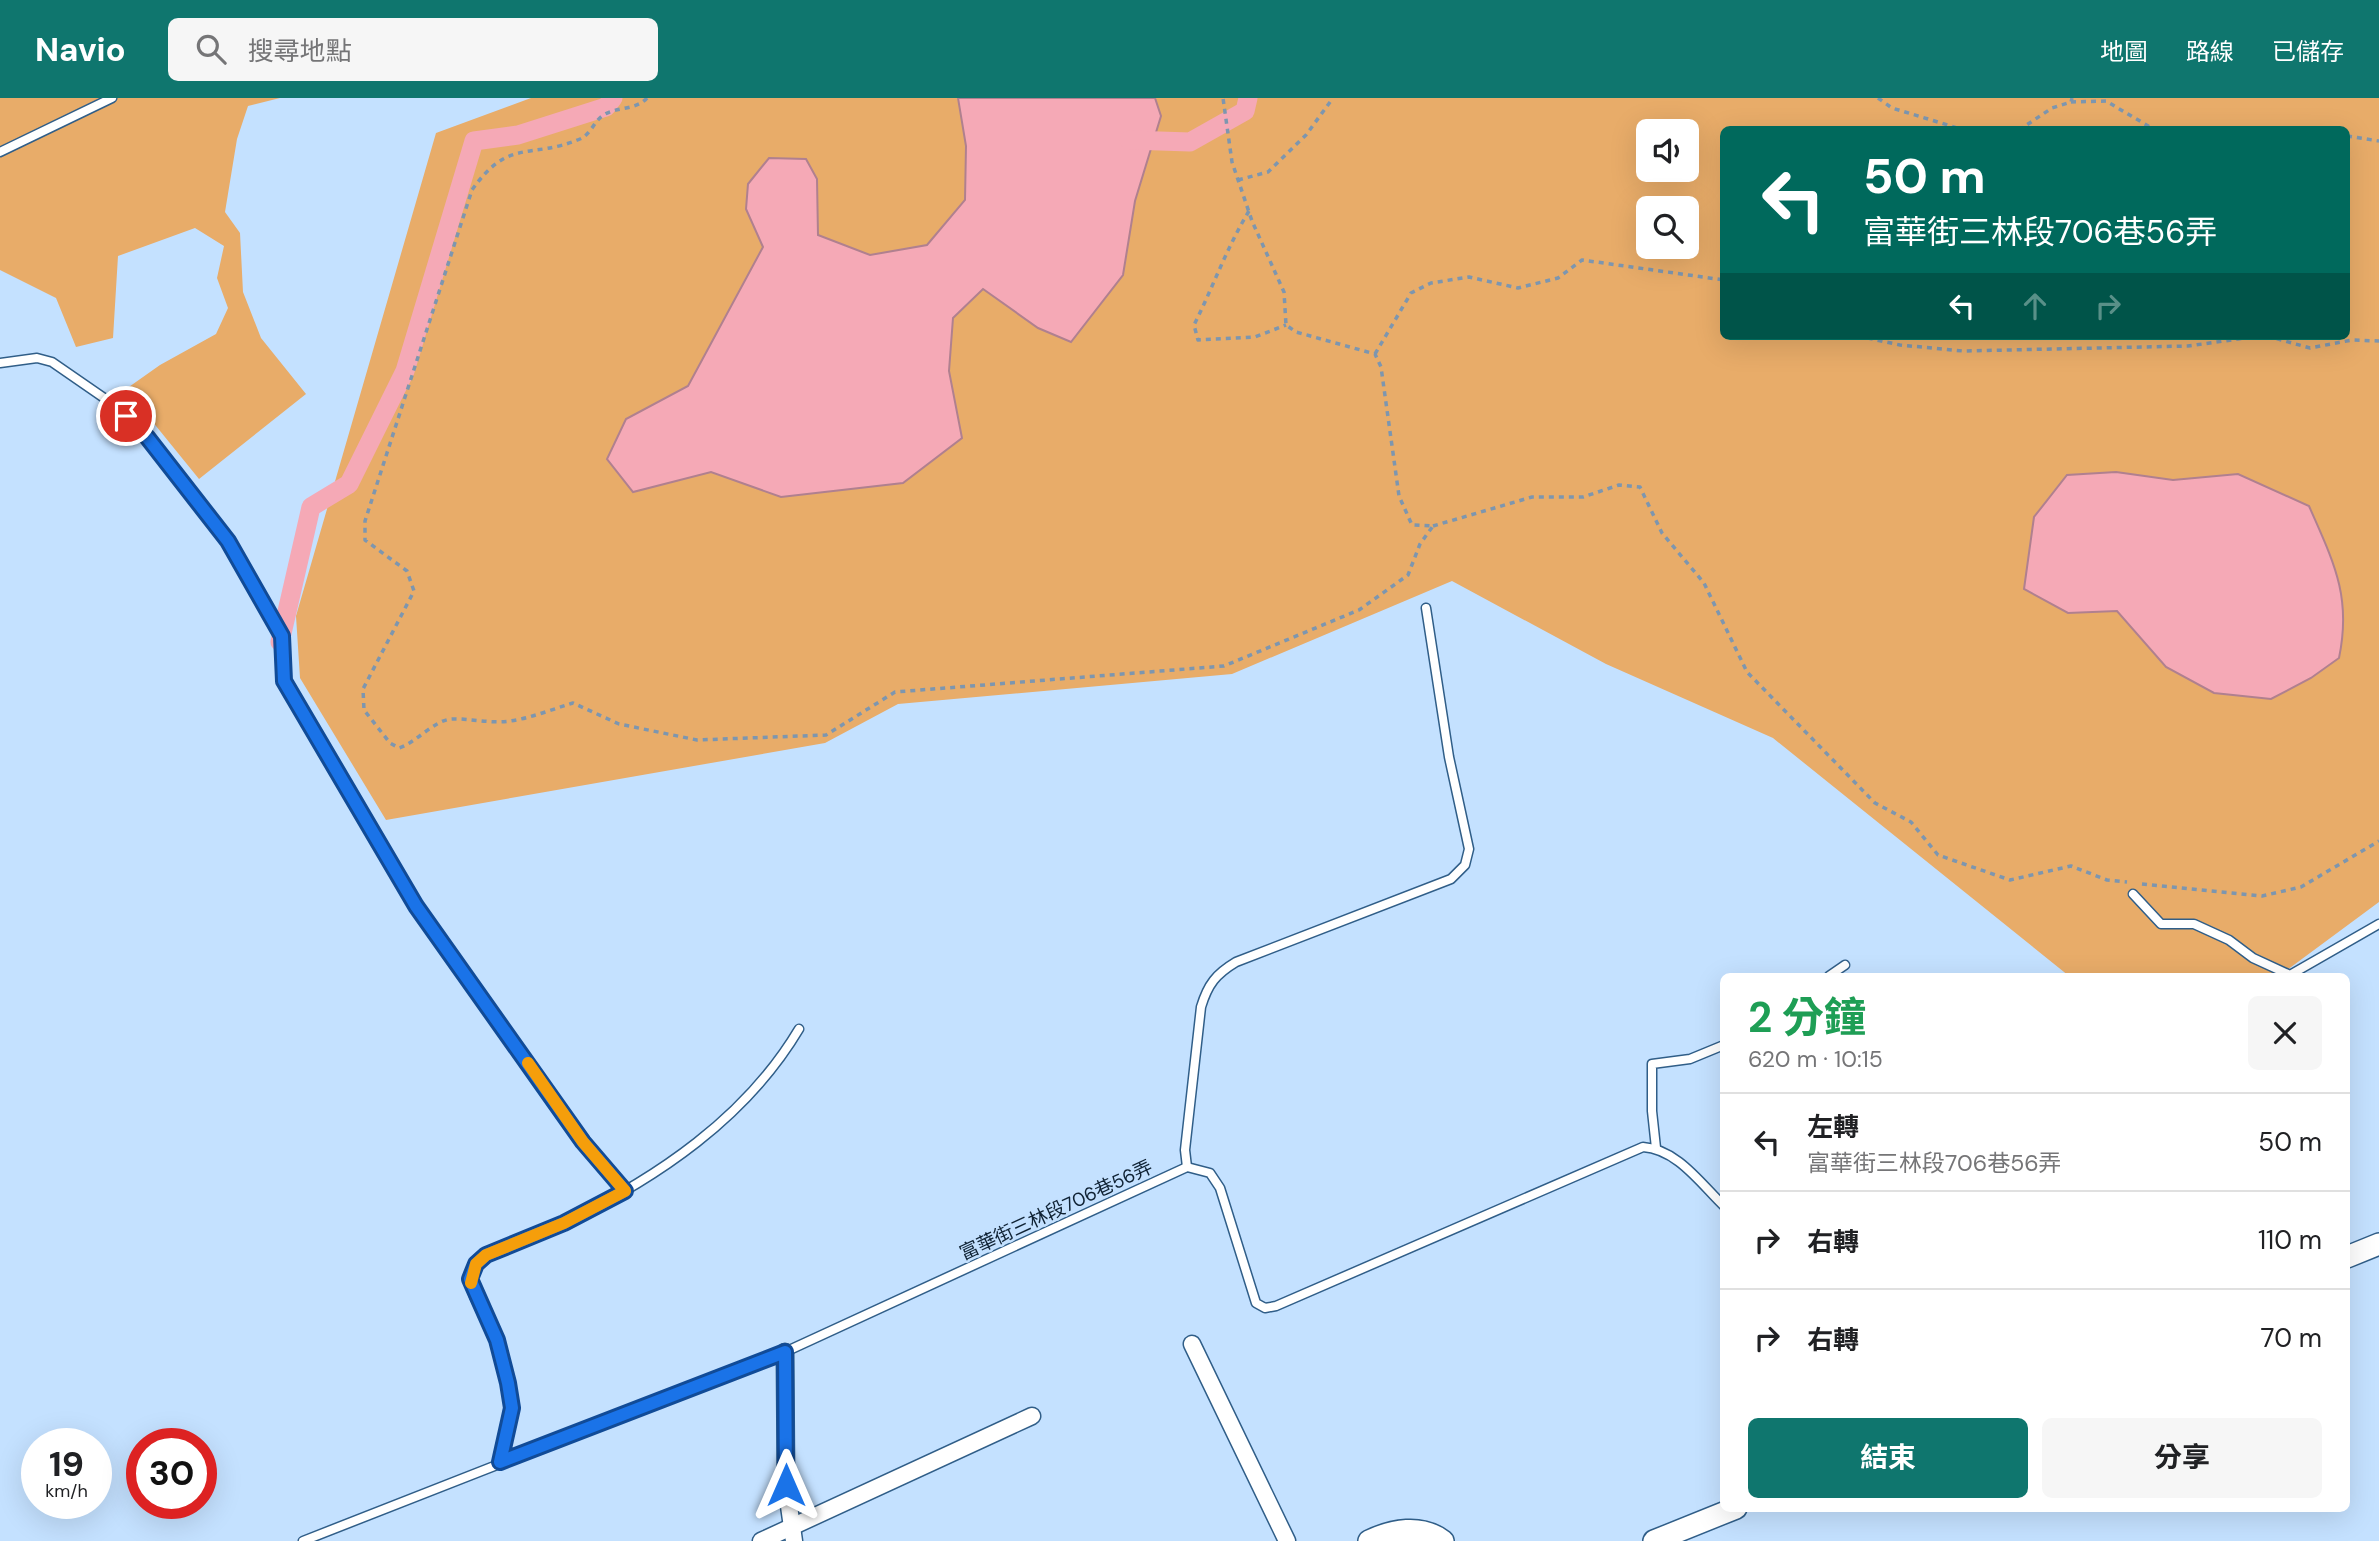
<!DOCTYPE html>
<html lang="zh-TW">
<head>
<meta charset="utf-8">
<style>
  :root { --surface:#fff; --page:#f6f6f6; --text:#202124; --muted:#757577; --line:#e0e0e0; --accent:#0f766e }
  body { margin:0; font-family:"DM Sans","Noto Sans TC",sans-serif; background:var(--page); color:var(--text); height:100vh; display:flex; flex-direction:column; font-size:26px; white-space:nowrap }
  * { box-sizing:border-box; margin:0 }
  p { font-size:23px; color:var(--muted) }
  .icon { flex:none; width:38px; height:38px; fill:none; stroke:currentColor; stroke-width:2; stroke-linecap:round; stroke-linejoin:round }
  .map { position:relative; flex:1; overflow:hidden }
  .side { position:absolute; left:1720px; top:875px; width:630px; height:539px; display:flex; flex-direction:column; background:var(--surface); border-radius:10px; box-shadow:0 7px 28px #0002 }
  .side>* { flex:none }
  .hud { position:absolute; left:1720px; top:28px; width:630px; height:214px; border-radius:10px; box-shadow:0 7px 28px #0002; background:#00695c; color:#fff; overflow:hidden }
  .tools { position:absolute; left:1636px; top:21px; display:grid; gap:14px }
  .tools a { display:grid; place-items:center; width:63px; height:63px; border-radius:10px; background:var(--surface); box-shadow:0 7px 28px #0002; font-size:35px }
  .speed { position:absolute; left:21px; top:1330px; display:flex; gap:14px; font-size:35px; font-weight:700; text-align:center }
  .speed>* { display:grid; place-content:center; width:91px; height:91px; border-radius:50%; background:var(--surface); box-shadow:0 7px 28px #0002; line-height:1 }
  .speed small { font-size:18px; font-weight:400 }
  .speed .limit { border:10px solid #d22; background:#fff; color:#111 }
  .pin { position:absolute; display:grid; place-items:center; width:60px; height:60px; color:#fff; margin:-30px; border:4px solid #fff; border-radius:50%; box-shadow:0 2px 7px #0007 }
  .me { position:absolute; width:77px; margin:-38px; rotate:0deg; stroke-linejoin:round; filter:drop-shadow(0 0 5px #0008) }
  .turn { display:flex; align-items:center; gap:24px; height:147px; padding:0 28px; font-size:32px }
  .turn .icon { width:91px; height:91px; stroke-width:2.5 }
  .turn b { display:block; font-size:49px; line-height:60px }
  .lanes { display:flex; align-items:center; height:66px; padding:0 28px; background:#0003; justify-content:center; gap:35px; direction:ltr }
  .lanes .off { opacity:.35 }
  .round { display:grid; place-items:center; flex:none; width:74px; height:74px; border-radius:10px; background:var(--page) }
  .head { display:flex; align-items:center; justify-content:space-between; height:119px; padding:0 28px }
  h1 { font-size:42px; font-weight:700; line-height:52px; color:#1e9e55 }
  .primary-button { display:flex; gap:14px; margin-top:auto; padding:14px 28px }
  .primary-button a { flex:1; height:80px; border-radius:10px; background:var(--accent); color:#fff; font-size:28px; font-weight:700; line-height:80px; text-align:center }
  .primary-button a+a { background:var(--page); color:var(--text) }
  ul { padding:0; list-style:none }
  li { display:flex; align-items:center; gap:21px; height:98px; padding:0 28px; border-top:2px solid var(--line) }
  li div { flex:1 }
  li b { display:block; font-size:26px }
  li em { font-style:normal }
  header { display:flex; align-items:center; gap:42px; box-sizing:border-box; height:98px; padding:0 35px; background:var(--accent); color:#fff }
  header strong { font-size:33px }
  nav { display:flex; gap:38px; margin-inline-start:auto; font-size:24px }
  .search { width:490px; height:63px; background:var(--page); display:flex; align-items:center; gap:18px; box-sizing:border-box; padding:0 24px; border-radius:10px; color:var(--muted); font-size:26px }
  .map>svg:first-child { display:block }
  .green { fill:#e8ac69; fill-rule:evenodd }
  .water { fill:#f5a9b6; stroke:#b0808f; stroke-width:2 }
  .lines { fill:none; stroke-linecap:round; stroke-linejoin:round }
  .canal { stroke:#f5a9b6; stroke-width:19 }
  .lane-casing { stroke:#305e88; stroke-width:11 }
  .street-casing { stroke:#305e88; stroke-width:19 }
  .secondary-casing { stroke:#305e88; stroke-width:24 }
  .path { stroke:#7d96af; stroke-width:3.5; stroke-dasharray:5 5; stroke-linecap:butt }
  .lane { stroke:#fff; stroke-width:8 }
  .street { stroke:#fff; stroke-width:16 }
  .secondary { stroke:#fff; stroke-width:21 }
  .route-casing { stroke:#114b97; stroke-width:18 }
  .route { stroke:#1a73e8; stroke-width:12 }
  .slow { stroke:#f59e0b; stroke-width:12 }
  .labels { text-anchor:middle; dominant-baseline:central; stroke-width:5; stroke-linejoin:round; paint-order:stroke }
  .street-label { font-size:19px; fill:#0f2234; stroke:#c4e1ff }
</style>
</head>
<body>
<header>
<strong>Navio</strong>
<div class="search"><svg class="icon" aria-label="search" viewBox="0 0 24 24"><circle cx="10" cy="10" r="6"/><path d="M15 15l6 6"/></svg>搜尋地點</div>
<nav><a>地圖</a><a>路線</a><a>已儲存</a></nav>
</header>
<div class="map">
<svg width="2379" height="1443" viewBox="0 0 2379 1443">
  <rect width="100%" height="100%" fill="#c4e1ff"/>
  <g class="green">
    <polygon points="0,0 280,0 248,8 237,41 225,114 240,135 243,194 261,240 306,296 199,381 126,291 160,267 216,236 228,210 217,180 224,148 195,130 118,158 113,240 76,249 56,200 0,172"/>
    <path d="M531 0H2379V804L2279 878H2069L1773 640 1606 566 1452 483 1232 576 898 606 825 645 386 722 300 580 296 518 436 35ZM1724 32H2347V238H1724ZM1648 33H1687V72H1648ZM1648 110H1687V149H1648Z"/>
  </g>
  <g class="water">
    <polygon points="958,0 1155,0 1161,18 1135,103 1123,177 1071,244 1038,230 983,191 953,220 949,273 962,340 903,385 781,399 711,374 633,394 607,361 626,321 688,288 763,149 746,111 748,86 769,60 806,61 817,81 818,137 870,157 927,147 965,102 966,48"/>
    <path d="M2116 374 2173 382 2238 376 2309 408C2333 463 2352 498 2339 560L2311 580 2271 601 2214 595 2166 569 2117 513 2068 515 2024 491 2034 419 2067 377Z"/>
  </g>
  <g class="lines">
    <g class="canal">
      <polyline points="1129,42 1190,44 1245,13 1248,0"/>
      <polyline points="280,544 311,409 349,386 405,273 474,43 518,37 606,9 613,0"/>
    </g>
    <defs>
      <g id="lane">
        <polyline points="0,54 112,0"/>
        <polyline points="0,265 37,260 52,264 107,302 147,339 228,443 282,538 284,583 416,808 583,1044 626,1093"/>
        <polyline points="2133,796 2161,826 2194,826 2229,842 2253,860 2290,877 2379,826"/>
        <polyline points="1829,878 1845,867"/>
        <polyline points="1656,1050 1652,1013 1652,966 1690,961 1724,947"/>
        <path d="M1187 1069 1185 1052 1201 909C1208 886 1216 876 1236 864L1451 781 1465 767 1469 751 1449 659 1426 510"/>
        <path d="M500 1364C510 1315 516 1283 494 1235 487 1221 466 1192 471 1177 482 1147 539 1137 566 1124 657 1080 746 1020 799 931"/>
        <path d="M303 1443 785 1254 1187 1069 1210 1075 1220 1090 1256 1205 1265 1210 1276 1208 1643 1049C1677 1051 1701 1086 1724 1108"/>
      </g>
      <g id="street">
        <polyline points="1192,1246 1287,1443"/>
        <polyline points="785,1254 786,1387 794,1443"/>
        <polyline points="761,1443 1032,1318"/>
      </g>
      <g id="secondary">
        <polyline points="2347,1159 2379,1146"/>
        <path d="M1369 1443C1392 1432 1421 1426 1443 1443"/>
        <polyline points="1654,1443 1736,1410"/>
      </g>
    </defs>
    <use href="#lane" class="lane-casing"/>
    <use href="#street" class="street-casing"/>
    <use href="#secondary" class="secondary-casing"/>
    <g class="path">
      <path d="M647 0C635 13 616 8 602 18 594 24 590 37 580 41 530 62 509 39 472 92L365 423V442L407 473 414 493 363 591 364 612 390 645 399 650C417 644 433 623 451 621 469 620 490 626 510 623 531 620 553 611 573 605L619 626 697 642 826 637 895 594 1224 568 1359 512 1408 477 1420 446 1433 428 1412 427 1399 398 1381 269 1375 256 1296 234 1286 227 1284 194 1252 123 1232 64 1223 0"/>
      <polyline points="1878,0 1892,10 1964,32"/>
      <polyline points="2071,4 2106,3 2155,32"/>
      <polyline points="2019,32 2052,10 2071,4 2072,0"/>
      <polyline points="2293,32 2312,32"/>
      <polyline points="2347,38 2379,43"/>
      <polyline points="1238,82 1268,74 1306,37 1333,0"/>
      <path d="M1249 113C1227 149 1213 189 1194 227L1198 242 1255 239 1286 227"/>
      <polyline points="1858,238 1900,247 1963,253 2188,248 2260,238"/>
      <polyline points="2267,238 2310,250 2352,242 2379,243"/>
      <polyline points="1375,256 1411,195 1431,185 1469,179 1518,190 1558,180 1582,162 1724,182"/>
      <polyline points="1433,428 1532,399 1583,399 1619,387 1640,389 1662,435 1704,485 1747,574 1875,705 1911,724 1938,757 2010,782 2071,768 2107,782 2127,784"/>
      <polyline points="2142,786 2262,798 2301,789 2379,743"/>
    </g>
    <use href="#lane" class="lane"/>
    <use href="#street" class="street"/>
    <use href="#secondary" class="secondary"/>
  </g>
  <g class="lines">
    <defs>
      <polyline id="route" points="126,318 147,339 228,443 282,538 284,583 416,808 583,1044 625,1093 564,1125 486,1157 476,1166 470,1181 497,1242 508,1285 512,1310 500,1364 785,1254 786,1387"/>
    </defs>
    <use href="#route" class="route-casing"/>
    <use href="#route" class="route"/>
    <polyline class="slow" points="471,1185 476,1166 486,1157 564,1125 625,1093 583,1044 528,965"/>
  </g>
  <g class="labels">
    <g class="street-label">
      <text transform="translate(1056 1112) rotate(-25)">富華街三林段706巷56弄</text>
    </g>
  </g>
</svg>
<div class="tools">
<a><svg class="icon" aria-label="sound" viewBox="0 0 24 24"><path d="M4 9h4l5-4v14l-5-4H4zM17 9q2 3 0 6"/></svg></a>
<a><svg class="icon" aria-label="search" viewBox="0 0 24 24"><circle cx="10" cy="10" r="6"/><path d="M15 15l6 6"/></svg></a>
</div>
<div class="speed"><div>19<small>km/h</small></div><div class="limit">30</div></div>
<div class="pin" style="left:126px;top:318px;background:#d93025"><svg class="icon" aria-label="arrive" viewBox="0 0 24 24"><path d="M6 21V4h12l-3 4 3 4H6"/></svg></div>
<svg class="me" style="left:786px;top:1387px" viewBox="-20 -20 40 40"><path d="M0-17L14 15 0 8-14 15z" fill="#1a73e8" stroke="#fff" stroke-width="4"/></svg>
<div class="hud">
<div class="turn"><svg class="icon" aria-label="left" viewBox="0 0 24 24"><path d="M17 20v-9H6M10 6l-5 5 5 5"/></svg><div><b>50 m</b>富華街三林段706巷56弄</div></div>
<div class="lanes"><svg class="icon" aria-label="left" viewBox="0 0 24 24"><path d="M17 20v-9H6M10 6l-5 5 5 5"/></svg><svg class="icon off" aria-label="ahead" viewBox="0 0 24 24"><path d="M12 20V5M6 11l6-6 6 6"/></svg><svg class="icon off" aria-label="right" viewBox="0 0 24 24"><path d="M7 20v-9h11M14 6l5 5-5 5"/></svg></div>
</div>
<section class="side">
<div class="head"><div><h1>2 分鐘</h1><p>620 m · 10:15</p></div><a class="round"><svg class="icon" aria-label="close" viewBox="0 0 24 24"><path d="M6 6l12 12M18 6L6 18"/></svg></a></div>
<ul>
<li><svg class="icon" aria-label="left" viewBox="0 0 24 24"><path d="M17 20v-9H6M10 6l-5 5 5 5"/></svg><div><b>左轉</b><p>富華街三林段706巷56弄</p></div><em>50 m</em></li>
<li><svg class="icon" aria-label="right" viewBox="0 0 24 24"><path d="M7 20v-9h11M14 6l5 5-5 5"/></svg><div><b>右轉</b></div><em>110 m</em></li>
<li><svg class="icon" aria-label="right" viewBox="0 0 24 24"><path d="M7 20v-9h11M14 6l5 5-5 5"/></svg><div><b>右轉</b></div><em>70 m</em></li>
</ul>
<div class="primary-button"><a>結束</a><a>分享</a></div>
</section>
</div>
</body>
</html>
